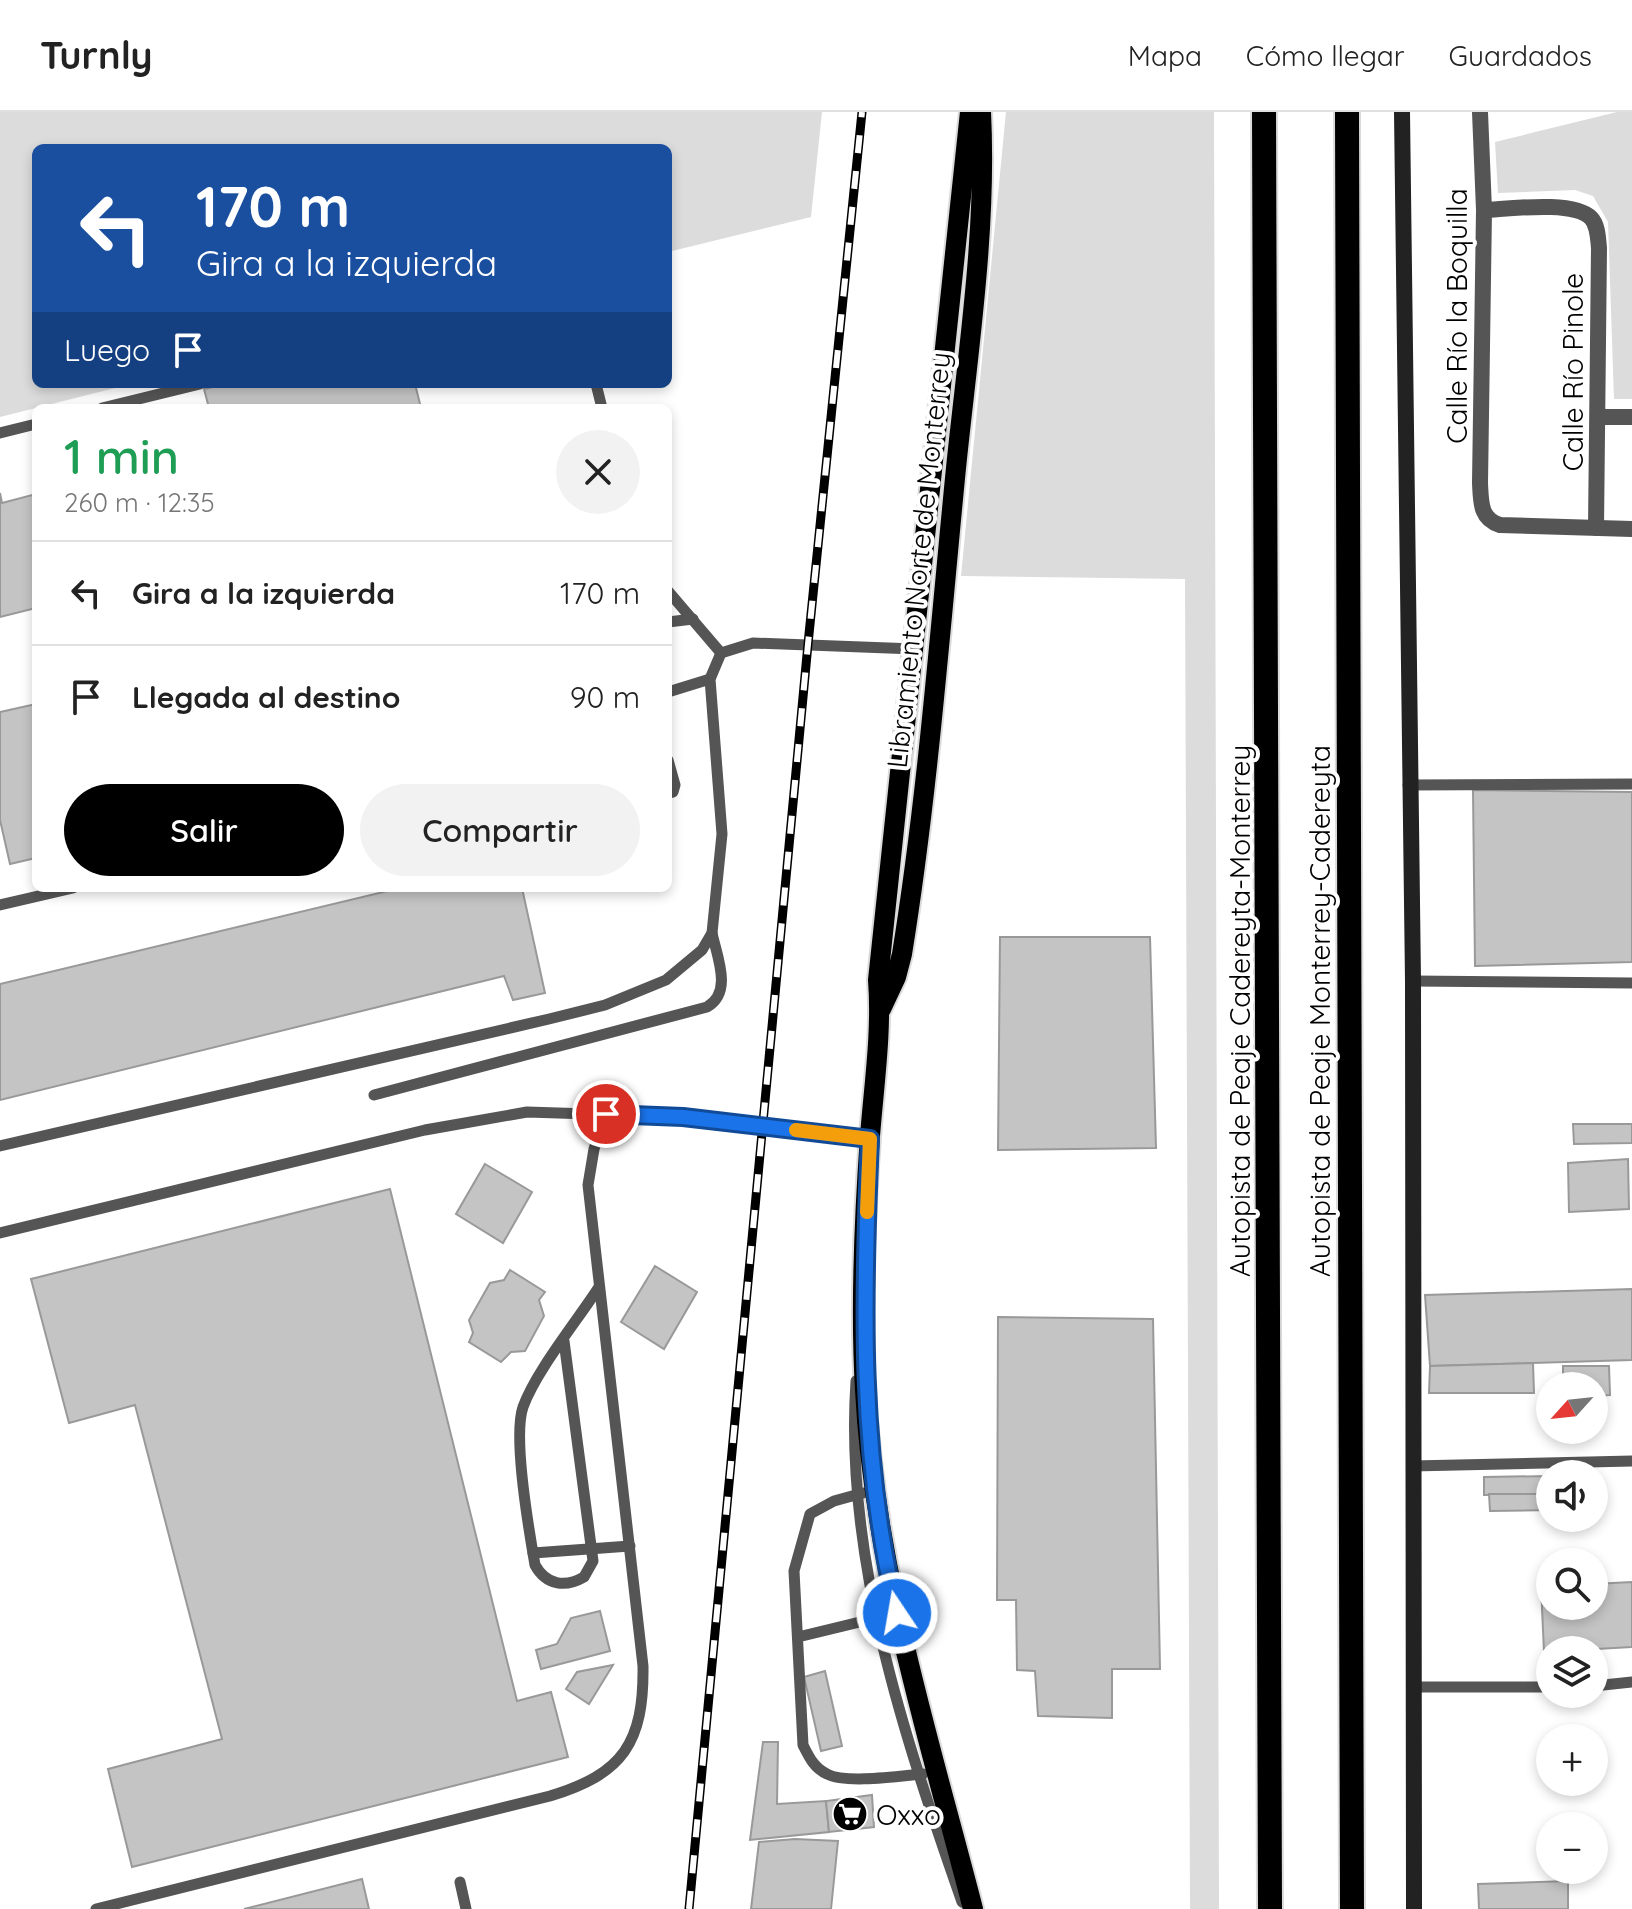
<!DOCTYPE html>
<html lang="es">
<head>
<meta charset="utf-8">
<style>
  :root { --surface:#fff; --page:#f2f2f2; --text:#222; --muted:#767676; --line:#e0e0e0; --accent:#000 }
  body { margin:0; font-family:Quicksand,sans-serif; background:var(--page); color:var(--text); height:100vh; display:flex; flex-direction:column; font-size:30px; white-space:nowrap }
  * { box-sizing:border-box; margin:0 }
  p { font-size:26px; color:var(--muted) }
  .icon { flex:none; width:44px; height:44px; fill:none; stroke:currentColor; stroke-width:2; stroke-linecap:round; stroke-linejoin:round }
  .map { position:relative; flex:1; overflow:hidden }
  .panel { position:absolute; left:32px; top:292px; width:640px; height:488px; display:flex; flex-direction:column; background:var(--surface); border-radius:12px; box-shadow:0 4px 12px #0003 }
  .panel>* { flex:none }
  .top-card { position:absolute; left:32px; top:32px; width:640px; height:244px; border-radius:12px; box-shadow:0 4px 12px #0003; background:#1a4fa0; color:#fff; overflow:hidden }
  .needle { width:52px; rotate:243deg }
  .fabs { position:absolute; left:1536px; top:1260px; display:grid; gap:16px }
  .fabs a { display:grid; place-items:center; width:72px; height:72px; border-radius:50%; background:var(--surface); box-shadow:0 4px 12px #0003; font-size:40px }
  .pin { position:absolute; display:grid; place-items:center; width:68px; height:68px; color:#fff; margin:-34px; border:4px solid #fff; border-radius:50%; box-shadow:0 2px 8px #0007 }
  .me { position:absolute; width:88px; margin:-44px; rotate:348deg; stroke-linejoin:round; filter:drop-shadow(0 0 6px #0008) }
  .turn { display:flex; align-items:center; gap:28px; height:168px; padding:0 32px; font-size:36px }
  .turn .icon { width:104px; height:104px; stroke-width:2.5 }
  .turn b { display:block; font-size:56px; line-height:68px }
  .then { display:flex; align-items:center; height:76px; padding:0 32px; background:#0003; gap:16px; font-size:30px }
  .round { display:grid; place-items:center; flex:none; width:84px; height:84px; border-radius:42px; background:var(--page) }
  .headline { display:flex; align-items:center; justify-content:space-between; height:136px; padding:0 32px }
  h1 { font-size:48px; font-weight:600; line-height:60px; color:#1e9e55 }
  .button { display:flex; gap:16px; margin-top:auto; padding:16px 32px }
  .button a { flex:1; height:92px; border-radius:48px; background:var(--accent); color:#fff; font-size:32px; font-weight:600; line-height:92px; text-align:center }
  .button a+a { background:var(--page); color:var(--text) }
  ul { padding:0; list-style:none }
  li { display:flex; align-items:center; gap:24px; height:104px; padding:0 32px; border-top:2px solid var(--line) }
  li div { flex:1 }
  li b { display:block; font-size:30px }
  li em { font-style:normal }
  header { display:flex; align-items:center; gap:48px; box-sizing:border-box; height:112px; padding:0 40px; background:var(--surface); border-bottom:2px solid var(--line) }
  header strong { font-size:38px }
  nav { display:flex; gap:44px; margin-inline-start:auto; font-size:28px }
  .map>svg:first-child { display:block }
  .green { fill:#dcdcdc }
  .building { fill:#c4c4c4; stroke:#999; stroke-width:2 }
  .lines { fill:none; stroke-linecap:round; stroke-linejoin:round }
  .primary-casing { stroke:#dbdbdb; stroke-width:24 }
  .highway-casing { stroke:#dbdbdb; stroke-width:28 }
  .lane { stroke:#555; stroke-width:11 }
  .street { stroke:#555; stroke-width:16 }
  .secondary { stroke:#222; stroke-width:16 }
  .primary { stroke:#000; stroke-width:20 }
  .highway { stroke:#000; stroke-width:24 }
  .rail-casing { stroke:#000; stroke-width:9 }
  .rail { stroke:#fff; stroke-width:6; stroke-dasharray:18; stroke-linecap:butt }
  .route-casing { stroke:#114b97; stroke-width:20 }
  .route { stroke:#1a73e8; stroke-width:14 }
  .slow { stroke:#f59e0b; stroke-width:14 }
  .labels { text-anchor:middle; dominant-baseline:central; stroke-width:8; stroke-linejoin:round; paint-order:stroke }
  .street-label { font-size:28px; fill:#000; stroke:#fff }
  .poi-label { font-size:28px; fill:#000; stroke:#fff; text-anchor:start }
</style>
</head>
<body>
<header>
<strong>Turnly</strong>
<nav><a>Mapa</a><a>Cómo llegar</a><a>Guardados</a></nav>
</header>
<div class="map">
<svg width="1632" height="1797" viewBox="0 0 1632 1797">
  <rect width="100%" height="100%" fill="#fff"/>
  <g class="green">
    <polygon points="0,0 822,0 811,105 668,140 668,36 36,36 36,272 131,272 0,305"/>
    <polygon points="1006,0 1214,0 1219,1797 1190,1797 1185,467 961,464"/>
    <polygon points="1617,0 1632,0 1632,287 1614,287 1608,110 1593,84 1575,78 1498,81 1495,30"/>
  </g>
  <g class="building">
    <polygon points="227,272 415,272 421,296 209,296 204,277"/>
    <polygon points="0,381 2,391 36,382 36,496 0,505"/>
    <polygon points="36,592 36,746 10,752 0,708 0,600"/>
    <polygon points="1473,678 1632,680 1632,850 1475,854"/>
    <polygon points="400,776 522,776 545,881 513,888 504,864 0,988 0,872"/>
    <polygon points="1000,825 1150,825 1156,1036 998,1038"/>
    <polygon points="1573,1012 1632,1012 1632,1031 1574,1032"/>
    <polygon points="1628,1047 1629,1097 1569,1100 1568,1051"/>
    <polygon points="485,1052 532,1080 503,1131 456,1102"/>
    <polygon points="390,1077 517,1589 551,1580 568,1645 132,1755 108,1657 222,1627 135,1293 69,1311 31,1167"/>
    <polygon points="655,1154 697,1180 664,1237 621,1210"/>
    <polygon points="510,1158 545,1180 539,1188 544,1204 525,1239 511,1240 501,1250 469,1230 473,1221 469,1208 490,1171 504,1168"/>
    <polygon points="1632,1177 1632,1248 1430,1254 1425,1183"/>
    <polygon points="998,1205 1153,1207 1160,1557 1112,1557 1112,1606 1038,1604 1035,1559 1017,1558 1016,1488 997,1488"/>
    <polygon points="1533,1251 1534,1281 1429,1281 1430,1254"/>
    <polygon points="1563,1254 1609,1254 1610,1283 1594,1284 1594,1274 1563,1274"/>
    <polygon points="1550,1364 1550,1382 1484,1383 1484,1365"/>
    <polygon points="1489,1382 1550,1382 1550,1398 1490,1399"/>
    <polygon points="1632,1470 1632,1535 1544,1540 1541,1474 1550,1474 1550,1494 1594,1494 1594,1472"/>
    <polygon points="600,1499 610,1539 541,1557 536,1538 557,1532 571,1506"/>
    <polygon points="613,1553 589,1592 566,1577 577,1560"/>
    <polygon points="825,1559 842,1634 821,1639 804,1565"/>
    <polygon points="763,1630 778,1630 777,1692 826,1689 829,1720 750,1728"/>
    <polygon points="872,1683 874,1715 829,1720 826,1689"/>
    <polygon points="795,1727 838,1729 831,1797 751,1797 759,1730"/>
    <polygon points="362,1767 369,1797 244,1797"/>
    <polygon points="1568,1769 1568,1797 1479,1797 1478,1772"/>
  </g>
  <g class="lines">
    <defs>
      <g id="primary">
        <path d="M970 0 878 868C882 920 874 972 870 1024 864 1108 860 1194 865 1278 874 1455 929 1626 973 1797"/>
        <path d="M881 897 896 865 902 842C928 681 940 518 956 356 968 239 987 118 981 0"/>
      </g>
      <g id="highway">
        <polyline points="1264,0 1270,1797"/>
        <polyline points="1347,0 1352,1797"/>
      </g>
    </defs>
    <use href="#primary" class="primary-casing"/>
    <use href="#highway" class="highway-casing"/>
    <g class="lane">
      <polyline points="596,272 602,296"/>
      <polyline points="102,296 200,272"/>
      <polyline points="0,321 36,312"/>
      <polyline points="668,479 721,541"/>
      <polyline points="668,510 693,507"/>
      <polyline points="668,580 710,567"/>
      <polyline points="668,648 675,673 673,680 668,681"/>
      <polyline points="1408,673 1632,672"/>
      <polyline points="0,793 73,776"/>
      <polyline points="1413,869 1632,871"/>
      <path d="M374 983 707 895C733 880 717 845 712 821"/>
      <polyline points="0,1034 549,907 605,893 666,868 702,838 712,821 722,722 710,567 721,541 753,531 915,537"/>
      <polyline points="0,1121 425,1018 527,1000 683,1005 870,1027"/>
      <path d="M564 1229 593 1449 584 1465C565 1476 546 1473 535 1453 529 1419 513 1324 523 1295 536 1259 577 1209 599 1175"/>
      <path d="M856 1269C844 1446 904 1624 962 1790"/>
      <polyline points="1412,1354 1632,1349"/>
      <path d="M863 1381 834 1389 810 1402 794 1459 803 1633C809 1645 814 1656 827 1662 846 1672 900 1664 923 1662"/>
      <polyline points="533,1441 630,1434"/>
      <polyline points="798,1525 897,1501"/>
      <polyline points="1594,1574 1632,1570"/>
      <polyline points="1412,1575 1550,1575"/>
      <polyline points="460,1770 466,1797"/>
      <path d="M96 1797 550 1684C623 1662 644 1631 643 1554L588 1073 594 1037 606 1002"/>
    </g>
    <g class="street">
      <path d="M1480 0 1484 98 1480 371C1481 390 1480 407 1500 413L1632 417"/>
      <path d="M1484 98C1508 97 1574 88 1591 106 1598 113 1598 127 1599 136L1596 416"/>
      <polyline points="1598,305 1632,305"/>
    </g>
    <polyline class="secondary" points="1402,0 1413,869 1414,1797"/>
    <use href="#primary" class="primary"/>
    <use href="#highway" class="highway"/>
    <defs>
      <polyline id="rail" points="689,1797 808,532 862,0"/>
    </defs>
    <use href="#rail" class="rail-casing"/>
    <use href="#rail" class="rail"/>
  </g>
  <g class="lines">
    <defs>
      <path id="route" d="M606 1002 683 1005 870 1027C863 1187 859 1344 897 1501"/>
    </defs>
    <use href="#route" class="route-casing"/>
    <use href="#route" class="route"/>
    <polyline class="slow" points="796,1018 870,1027 867,1100"/>
  </g>
  <defs>
    <symbol id="supermarket-disc" viewBox="-11 -11 22 22"><circle r="9.5" fill="#000" stroke="#fff"/><path d="M-6-5.5h2.5l.6 2H6L4.5 2H-2.5L-4.4-4H-6ZM-1.5 3.2a1.3 1.3 0 1 0 .1 0ZM3 3.2a1.3 1.3 0 1 0 .1 0Z" fill="#fff"/></symbol>
  </defs>
  <g fill-rule="evenodd">
    <use href="#supermarket-disc" x="830" y="1682" width="40" height="40"/>
  </g>
  <g class="labels">
    <g class="street-label">
      <text transform="translate(1456 204) rotate(-90)">Calle Río la Boquilla</text>
      <text transform="translate(1572 260) rotate(-90)">Calle Río Pinole</text>
      <text transform="translate(918 448) rotate(-84)">Libramiento Norte de Monterrey</text>
      <text transform="translate(1239 899) rotate(-90)">Autopista de Peaje Cadereyta-Monterrey</text>
      <text transform="translate(1319 899) rotate(-90)">Autopista de Peaje Monterrey-Cadereyta</text>
    </g>
    <g class="poi-label">
      <text x="876" y="1702">Oxxo</text>
    </g>
  </g>
</svg>
<div class="fabs">
<a><svg class="needle" viewBox="-14 -14 28 28"><path d="M0-13l5 13h-10z" fill="#e53935"/><path d="M0 13l5-13h-10z" fill="#767676"/></svg></a>
<a><svg class="icon" aria-label="sound" viewBox="0 0 24 24"><path d="M4 9h4l5-4v14l-5-4H4zM17 9q2 3 0 6"/></svg></a>
<a><svg class="icon" aria-label="search" viewBox="0 0 24 24"><circle cx="10" cy="10" r="6"/><path d="M15 15l6 6"/></svg></a>
<a><svg class="icon" aria-label="layers" viewBox="0 0 24 24"><path d="M12 4l9 5-9 5-9-5zM3 14l9 5 9-5"/></svg></a>
<a>+</a>
<a>−</a>
</div>
<div class="pin" style="left:606px;top:1002px;background:#d93025"><svg class="icon" aria-label="arrive" viewBox="0 0 24 24"><path d="M6 21V4h12l-3 4 3 4H6"/></svg></div>
<svg class="me" style="left:897px;top:1501px" viewBox="-20 -20 40 40"><circle r="17" fill="#1a73e8" stroke="#fff" stroke-width="3"/><path d="M0-11L8 9 0 5-8 9z" fill="#fff"/></svg>
<div class="top-card">
<div class="turn"><svg class="icon" aria-label="left" viewBox="0 0 24 24"><path d="M17 20v-9H6M10 6l-5 5 5 5"/></svg><div><b>170 m</b>Gira a la izquierda</div></div>
<div class="then">Luego<svg class="icon" aria-label="arrive" viewBox="0 0 24 24"><path d="M6 21V4h12l-3 4 3 4H6"/></svg></div>
</div>
<section class="panel">
<div class="headline"><div><h1>1 min</h1><p>260 m · 12:35</p></div><a class="round"><svg class="icon" aria-label="close" viewBox="0 0 24 24"><path d="M6 6l12 12M18 6L6 18"/></svg></a></div>
<ul>
<li><svg class="icon" aria-label="left" viewBox="0 0 24 24"><path d="M17 20v-9H6M10 6l-5 5 5 5"/></svg><div><b>Gira a la izquierda</b></div><em>170 m</em></li>
<li><svg class="icon" aria-label="arrive" viewBox="0 0 24 24"><path d="M6 21V4h12l-3 4 3 4H6"/></svg><div><b>Llegada al destino</b></div><em>90 m</em></li>
</ul>
<div class="button"><a>Salir</a><a>Compartir</a></div>
</section>
</div>
</body>
</html>
